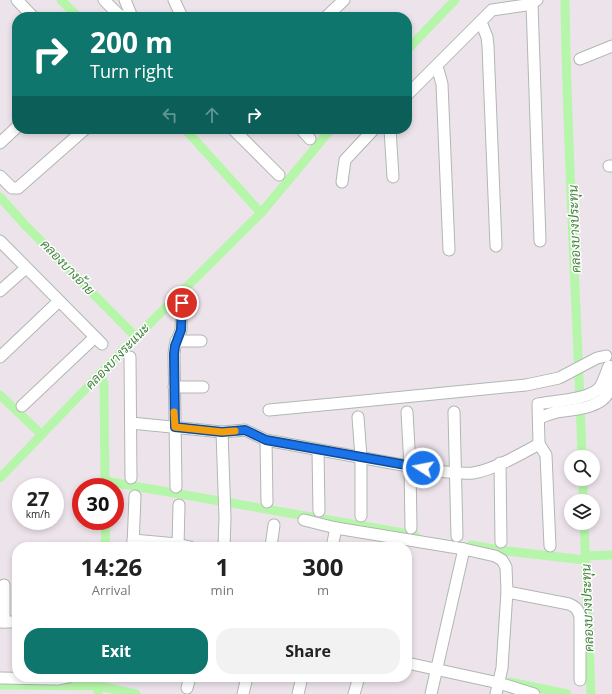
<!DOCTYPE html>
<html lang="en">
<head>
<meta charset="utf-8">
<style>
  :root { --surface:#fff; --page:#f2f2f2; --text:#222; --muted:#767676; --accent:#0f766e }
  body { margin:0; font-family:"Open Sans",Sarabun,sans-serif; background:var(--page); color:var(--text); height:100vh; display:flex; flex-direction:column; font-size:15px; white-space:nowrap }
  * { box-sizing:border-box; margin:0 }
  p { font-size:13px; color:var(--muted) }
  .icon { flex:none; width:22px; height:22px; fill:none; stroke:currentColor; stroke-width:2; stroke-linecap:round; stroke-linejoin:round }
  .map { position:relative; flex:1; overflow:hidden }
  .sheet { position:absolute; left:12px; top:542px; width:400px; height:140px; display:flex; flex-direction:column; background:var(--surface); border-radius:16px; box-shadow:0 2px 6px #0003 }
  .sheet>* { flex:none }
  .top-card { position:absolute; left:12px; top:12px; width:400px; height:122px; border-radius:16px; box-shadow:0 2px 6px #0003; background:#0f766e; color:#fff; overflow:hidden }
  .tools { position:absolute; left:564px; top:450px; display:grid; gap:8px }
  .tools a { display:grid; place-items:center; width:36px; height:36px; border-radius:50%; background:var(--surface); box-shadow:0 2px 6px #0003; font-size:20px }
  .speed { position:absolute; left:12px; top:478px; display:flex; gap:8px; font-size:20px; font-weight:700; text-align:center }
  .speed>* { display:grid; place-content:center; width:52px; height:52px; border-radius:50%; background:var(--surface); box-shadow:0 2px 6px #0003; line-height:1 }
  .speed small { font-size:10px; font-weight:400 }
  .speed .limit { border:6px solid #d22; background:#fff; color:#111 }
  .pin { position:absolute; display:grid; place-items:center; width:34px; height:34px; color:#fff; margin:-17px; border:2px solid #fff; border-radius:50%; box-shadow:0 1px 4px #0007 }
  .me { position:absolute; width:44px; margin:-22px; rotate:281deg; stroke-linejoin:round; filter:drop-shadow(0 0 3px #0008) }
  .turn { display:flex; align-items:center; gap:14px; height:84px; padding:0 12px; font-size:18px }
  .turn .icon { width:52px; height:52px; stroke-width:2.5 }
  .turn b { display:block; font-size:28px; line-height:34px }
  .lanes { display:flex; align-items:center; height:38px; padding:0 12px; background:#0003; justify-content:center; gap:20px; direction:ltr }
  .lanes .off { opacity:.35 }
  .eta { display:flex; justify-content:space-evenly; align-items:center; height:68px; text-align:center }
  .eta b { font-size:24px; font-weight:700; line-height:28px }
  .button { display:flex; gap:8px; margin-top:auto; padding:8px 12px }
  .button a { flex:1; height:46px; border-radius:16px; background:var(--accent); color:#fff; font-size:16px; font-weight:700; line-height:46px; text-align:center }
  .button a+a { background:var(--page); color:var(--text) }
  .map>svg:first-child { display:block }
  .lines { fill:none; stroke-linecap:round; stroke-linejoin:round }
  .canal { stroke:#b6f6aa; stroke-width:9 }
  .minor-casing { stroke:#b1b7b1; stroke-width:13 }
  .minor { stroke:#fff; stroke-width:11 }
  .route-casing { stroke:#114b97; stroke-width:10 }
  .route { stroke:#1a73e8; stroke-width:7 }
  .slow { stroke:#f59e0b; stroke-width:7 }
  .labels { text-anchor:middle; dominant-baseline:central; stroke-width:3; stroke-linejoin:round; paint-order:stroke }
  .water-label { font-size:13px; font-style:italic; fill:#43853d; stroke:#fff }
</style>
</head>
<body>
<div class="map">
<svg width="612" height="694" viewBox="0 0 612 694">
  <rect width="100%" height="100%" fill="#ede4eb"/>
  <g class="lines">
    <g class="canal">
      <polyline points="61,0 78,17"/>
      <path d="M565 0C567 152 577 305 582 457"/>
      <polyline points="407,50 455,0"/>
      <polyline points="185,129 261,213"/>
      <polyline points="0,197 25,225 136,337"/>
      <polyline points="100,373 104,384 105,487"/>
      <polyline points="0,395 41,434"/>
      <polyline points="0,478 125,348 261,213 331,129"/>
      <polyline points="583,479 583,501"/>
      <polyline points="105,481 415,535"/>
      <polyline points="584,523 591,694"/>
      <polyline points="471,545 498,550 585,560"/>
      <polyline points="105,547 106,521"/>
      <polyline points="585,556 612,555"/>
      <polyline points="510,682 567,694"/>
      <polyline points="0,685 99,686 136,694"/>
      <polyline points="98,694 99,677"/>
    </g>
    <defs>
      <g id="minor">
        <polyline points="17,0 33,17"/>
        <polyline points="104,0 118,14 123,17"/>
        <polyline points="125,0 132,17"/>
        <polyline points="174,0 182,17"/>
        <polyline points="532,3 540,241"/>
        <polyline points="326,17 344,0"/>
        <polyline points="481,22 487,37 488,46 496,246"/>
        <polyline points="580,59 612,46"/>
        <polyline points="437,66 442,84 449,250"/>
        <polyline points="407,95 492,10 526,5 537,0"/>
        <polyline points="233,129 279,175"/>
        <polyline points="301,129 310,139"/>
        <polyline points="390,129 393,177"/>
        <polyline points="0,143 17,127"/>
        <polyline points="609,166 612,166"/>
        <polyline points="0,176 12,188 18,188 85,129"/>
        <polyline points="342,182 345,160 374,129"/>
        <polyline points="0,241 102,344"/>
        <polyline points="0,291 26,268"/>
        <polyline points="176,341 201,341"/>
        <polyline points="0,357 59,301"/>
        <polyline points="130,357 131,478"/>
        <polyline points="174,387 203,387"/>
        <polyline points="22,406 95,337"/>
        <polyline points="269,410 343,403 526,385 559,378 597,358 606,356"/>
        <polyline points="407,412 410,466 411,528"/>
        <polyline points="454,412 457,536"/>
        <polyline points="358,417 361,457 361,516"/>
        <path d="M539 418C545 416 551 413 557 412 572 410 606 408 609 389 610 384 609 378 609 373"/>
        <path d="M131 423 222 432 245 430 266 440 435 471C448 472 461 474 473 473 493 470 521 454 539 444"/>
        <polyline points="222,432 225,518 224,547"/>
        <polyline points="266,440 267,502"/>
        <path d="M539 444 538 404C553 401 591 400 600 387 604 381 606 373 609 366"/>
        <polyline points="539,444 546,455 550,546"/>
        <polyline points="318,450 319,511"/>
        <polyline points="500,463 501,542"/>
        <polyline points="176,487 174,354 175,346 181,330 182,303"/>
        <polyline points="304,520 336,528 464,549 495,556 502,560 506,567 507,592 503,652 502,668 496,694"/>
        <polyline points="133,540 177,544 190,547"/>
        <polyline points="133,546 135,496"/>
        <polyline points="178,547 179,505"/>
        <polyline points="271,547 274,525"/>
        <polyline points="332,547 336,528"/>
        <polyline points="4,585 4,622"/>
        <path d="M507 592 569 604C576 607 578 609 580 617V680"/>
        <polyline points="0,622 17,622"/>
        <polyline points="407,663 499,683 534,694"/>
        <polyline points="0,678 57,679 68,677"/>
        <polyline points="187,688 190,677"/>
        <polyline points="243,694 247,677"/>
        <polyline points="298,694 302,677"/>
        <polyline points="354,694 359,677"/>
        <polyline points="431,694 464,549"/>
      </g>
    </defs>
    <use href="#minor" class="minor-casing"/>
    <use href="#minor" class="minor"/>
  </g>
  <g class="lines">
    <defs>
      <polyline id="route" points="182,303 181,330 175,346 174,354 175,427 222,432 245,430 266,440 423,468"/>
    </defs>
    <use href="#route" class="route-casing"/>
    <use href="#route" class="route"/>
    <polyline class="slow" points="174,412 175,427 222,432 235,431"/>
  </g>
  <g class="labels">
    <g class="water-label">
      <text transform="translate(574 229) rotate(-92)">คลองบางประทุน</text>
      <text transform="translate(68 267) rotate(46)">คลองบางอ้าย</text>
      <text transform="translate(117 356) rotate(-46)">คลองบางระแนะ</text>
      <text transform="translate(587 608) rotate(-92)">คลองบางประทุน</text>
    </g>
  </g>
</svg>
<div class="tools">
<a><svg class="icon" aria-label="search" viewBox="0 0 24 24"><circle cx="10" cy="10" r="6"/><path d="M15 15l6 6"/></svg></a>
<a><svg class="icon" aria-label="layers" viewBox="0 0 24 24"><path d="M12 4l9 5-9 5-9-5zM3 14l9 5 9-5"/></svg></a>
</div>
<div class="speed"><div>27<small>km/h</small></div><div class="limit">30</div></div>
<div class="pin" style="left:182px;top:303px;background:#d93025"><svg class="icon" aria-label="arrive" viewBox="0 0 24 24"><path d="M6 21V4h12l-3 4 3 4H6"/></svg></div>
<svg class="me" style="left:423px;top:468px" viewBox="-20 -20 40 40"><circle r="17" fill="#1a73e8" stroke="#fff" stroke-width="3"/><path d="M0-11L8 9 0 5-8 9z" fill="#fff"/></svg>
<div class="top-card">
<div class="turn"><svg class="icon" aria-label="right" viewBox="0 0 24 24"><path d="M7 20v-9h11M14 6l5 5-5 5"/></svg><div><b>200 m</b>Turn right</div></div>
<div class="lanes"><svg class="icon off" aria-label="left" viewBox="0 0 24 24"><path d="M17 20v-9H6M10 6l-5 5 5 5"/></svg><svg class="icon off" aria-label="ahead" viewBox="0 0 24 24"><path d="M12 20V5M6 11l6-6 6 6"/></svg><svg class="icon" aria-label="right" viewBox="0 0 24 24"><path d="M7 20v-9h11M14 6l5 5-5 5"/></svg></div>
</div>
<section class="sheet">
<div class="eta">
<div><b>14:26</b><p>Arrival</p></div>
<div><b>1</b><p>min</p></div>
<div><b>300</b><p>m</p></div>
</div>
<div class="button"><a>Exit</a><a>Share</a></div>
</section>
</div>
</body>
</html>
